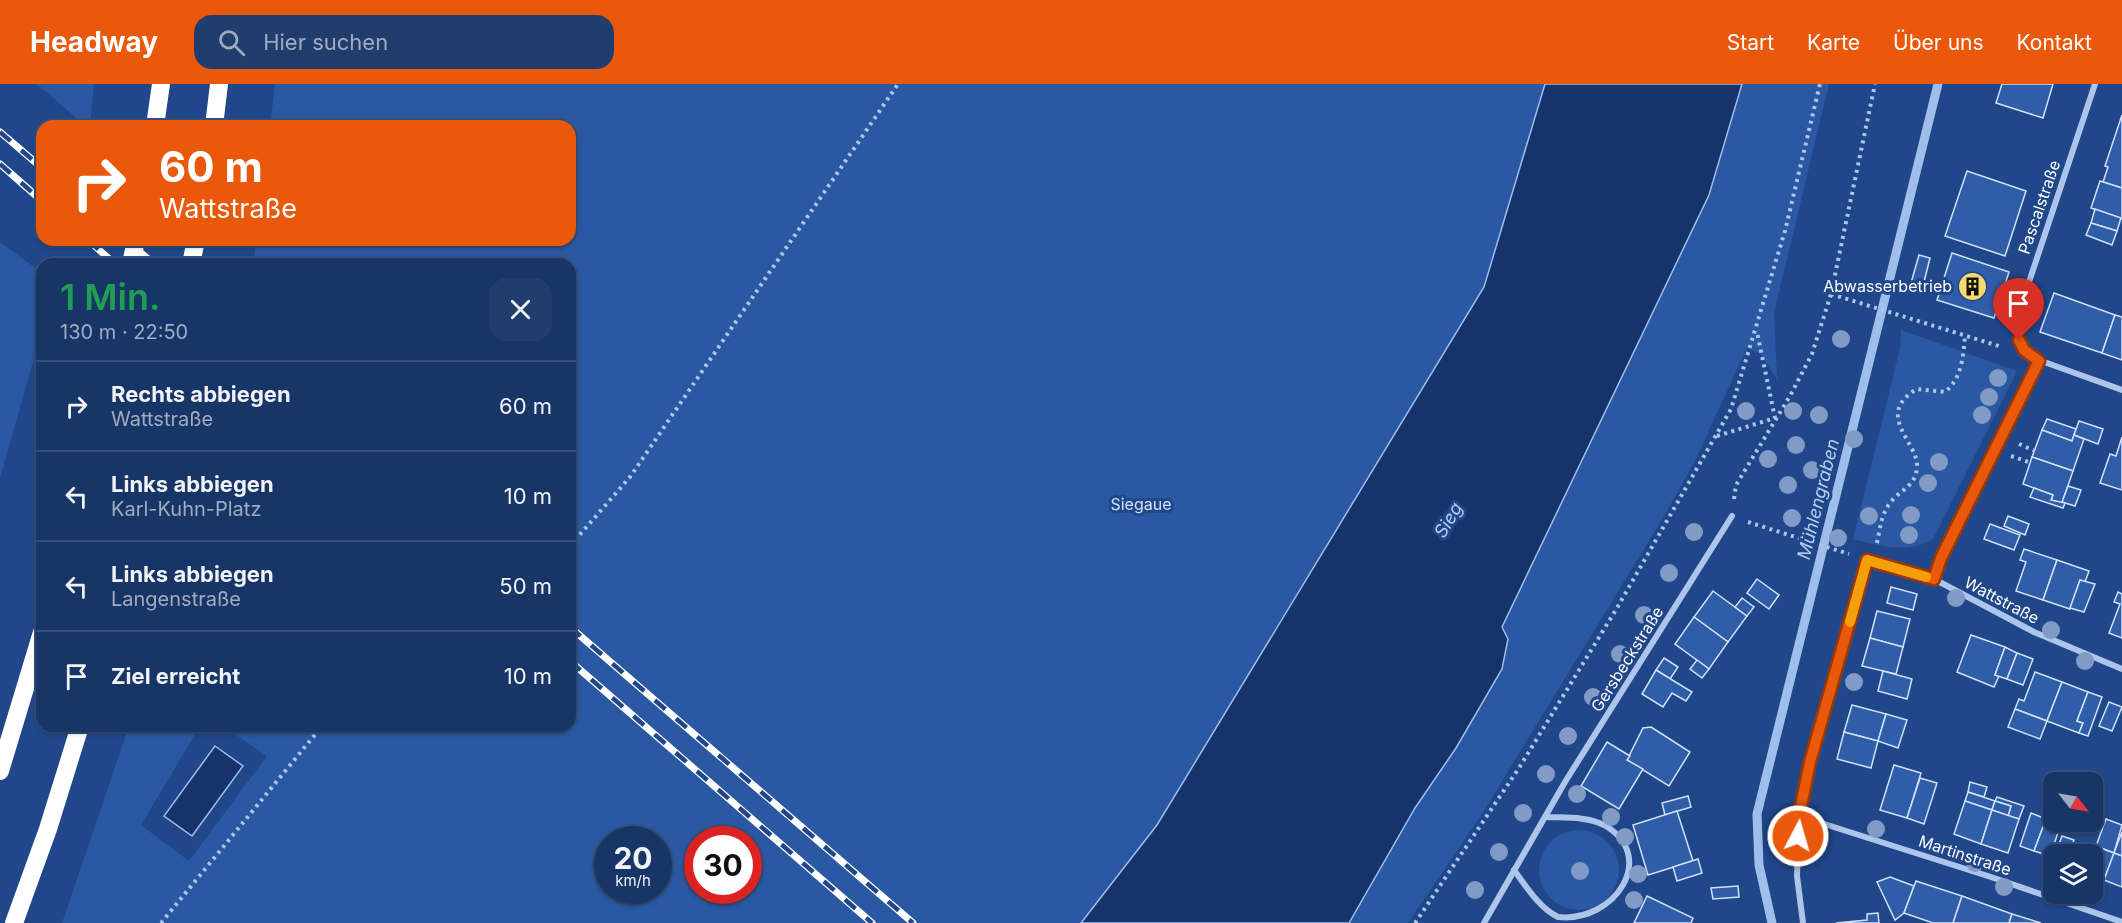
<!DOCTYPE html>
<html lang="de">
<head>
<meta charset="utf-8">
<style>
  :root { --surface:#183568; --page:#213d6e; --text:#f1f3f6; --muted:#9fabc0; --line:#36507c; --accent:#ea580c }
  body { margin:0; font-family:Inter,sans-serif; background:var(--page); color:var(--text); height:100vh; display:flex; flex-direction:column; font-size:22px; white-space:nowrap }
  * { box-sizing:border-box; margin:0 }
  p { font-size:20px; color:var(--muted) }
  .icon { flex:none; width:33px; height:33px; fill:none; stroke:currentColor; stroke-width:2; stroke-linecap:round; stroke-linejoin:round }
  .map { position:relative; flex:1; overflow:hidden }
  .sheet { position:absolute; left:36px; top:174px; width:540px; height:474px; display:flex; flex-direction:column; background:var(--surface); border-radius:18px; box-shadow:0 2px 4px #0004,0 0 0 2px var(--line) }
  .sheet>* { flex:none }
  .hud { position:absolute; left:36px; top:36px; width:540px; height:126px; border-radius:18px; box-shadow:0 2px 4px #0004,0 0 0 2px var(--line); background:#ea580c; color:#fff; overflow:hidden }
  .needle { width:39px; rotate:121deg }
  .tools { position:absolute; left:2043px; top:688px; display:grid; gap:12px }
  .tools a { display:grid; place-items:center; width:60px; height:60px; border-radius:12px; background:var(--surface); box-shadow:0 2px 4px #0004,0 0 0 2px var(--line); font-size:30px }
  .speed { position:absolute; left:594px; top:742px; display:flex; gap:12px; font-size:30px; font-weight:700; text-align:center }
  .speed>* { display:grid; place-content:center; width:78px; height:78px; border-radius:50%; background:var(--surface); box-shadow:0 2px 4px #0004,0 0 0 2px var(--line); line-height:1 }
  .speed small { font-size:15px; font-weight:400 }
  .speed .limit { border:9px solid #d22; background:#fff; color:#111 }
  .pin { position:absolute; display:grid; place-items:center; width:51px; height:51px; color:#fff; margin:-62px -26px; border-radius:50% 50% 50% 0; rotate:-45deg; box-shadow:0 0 6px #0007 }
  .pin .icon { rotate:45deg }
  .me { position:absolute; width:66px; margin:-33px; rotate:6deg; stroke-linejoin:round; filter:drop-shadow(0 0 4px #0008) }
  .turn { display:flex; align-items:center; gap:21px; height:126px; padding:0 24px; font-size:27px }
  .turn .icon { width:78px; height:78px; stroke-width:2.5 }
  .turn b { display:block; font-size:42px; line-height:51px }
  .round { display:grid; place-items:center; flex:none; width:63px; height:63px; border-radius:18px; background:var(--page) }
  .overview { display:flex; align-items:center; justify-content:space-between; height:102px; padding:0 24px }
  h1 { font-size:36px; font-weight:600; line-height:45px; color:#1e9e55 }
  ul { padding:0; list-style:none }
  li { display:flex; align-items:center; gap:18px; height:90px; padding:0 24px; border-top:2px solid var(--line) }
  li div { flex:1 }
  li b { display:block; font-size:22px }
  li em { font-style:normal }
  header { display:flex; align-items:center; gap:36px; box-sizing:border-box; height:84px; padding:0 30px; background:var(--accent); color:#fff }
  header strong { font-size:28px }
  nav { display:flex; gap:33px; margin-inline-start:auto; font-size:21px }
  .search { width:420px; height:54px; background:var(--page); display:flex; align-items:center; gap:15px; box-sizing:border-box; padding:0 21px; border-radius:18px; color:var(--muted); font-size:22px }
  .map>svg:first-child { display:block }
  .green { fill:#2a58a2; fill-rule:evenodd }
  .water { fill:#163469; stroke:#a0beec; stroke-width:1.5 }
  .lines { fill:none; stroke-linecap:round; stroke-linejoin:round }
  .stream { stroke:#a0beec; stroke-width:9 }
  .building { fill:#305da7; stroke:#d1e0f8; stroke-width:1.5 }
  .path { stroke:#adc5eb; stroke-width:4; stroke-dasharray:3 4.5; stroke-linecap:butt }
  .street { stroke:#adc5eb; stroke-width:6 }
  .highway { stroke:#fff; stroke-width:18 }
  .rail-casing { stroke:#fff; stroke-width:7 }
  .rail { stroke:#20478a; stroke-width:4.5; stroke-dasharray:14; stroke-linecap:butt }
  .highway-bridge { stroke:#fff; stroke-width:18 }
  .tree { fill:#819bc6 }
  .route-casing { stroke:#983908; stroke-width:15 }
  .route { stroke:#ea580c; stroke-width:10 }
  .slow { stroke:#f59e0b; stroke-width:10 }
  .labels { text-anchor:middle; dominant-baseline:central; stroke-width:6; stroke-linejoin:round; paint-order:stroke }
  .street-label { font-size:16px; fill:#fff; stroke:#20478a }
  .poi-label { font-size:16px; fill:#fff; stroke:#20478a; text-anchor:end }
  .park-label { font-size:16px; fill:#d1e0f8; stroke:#20478a }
  .water-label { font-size:18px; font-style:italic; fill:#b8cff2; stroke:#20478a }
</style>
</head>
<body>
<header>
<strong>Headway</strong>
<div class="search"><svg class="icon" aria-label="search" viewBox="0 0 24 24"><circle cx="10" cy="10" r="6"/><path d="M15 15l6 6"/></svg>Hier suchen</div>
<nav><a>Start</a><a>Karte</a><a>Über uns</a><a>Kontakt</a></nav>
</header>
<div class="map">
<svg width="2122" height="839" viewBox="0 0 2122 839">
  <rect width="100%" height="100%" fill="#20478a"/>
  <g class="green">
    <polygon points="37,0 94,0 90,42 86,42"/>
    <path d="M275 0H1829L1774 229 1777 295 1760 270 1747 264 1694 379 1663 434 1482 730 1408 839H62L129 642H200L141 741 189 777 267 672 223 642H570V180H257L254 178 256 156H570V42H270ZM608 756H658V807H608ZM698 756H748V807H698Z"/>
    <polygon points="0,158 42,189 42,246 0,394"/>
    <path d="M1901 246 2017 287 1933 455C1908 470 1880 462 1853 455L1900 264Z"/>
    <circle cx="1579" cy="786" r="40"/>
  </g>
  <g class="water">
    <polygon points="1545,0 1742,0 1709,111 1502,543 1508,555 1502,585 1456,664 1415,724 1349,839 1081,839 1157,741 1484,203"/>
    <polygon points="215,662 243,682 192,752 164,732"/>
  </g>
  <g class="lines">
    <polyline class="stream" points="1772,839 1759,781 1757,730 1938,0"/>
  </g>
  <g class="building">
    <polygon points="2002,0 2053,0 2043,34 1996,19"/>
    <polygon points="2122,31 2122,104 2103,98 2108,83 2105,82"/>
    <polygon points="1967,87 2026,107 2005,172 1945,152"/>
    <polygon points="2100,97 2122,104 2122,135 2091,124"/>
    <polygon points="2095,125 2121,134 2117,147 2091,139"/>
    <polygon points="2091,139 2117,147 2112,161 2086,151"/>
    <polygon points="1952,169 2009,188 1994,234 1937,216"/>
    <polygon points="1919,171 1930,174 1923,202 1911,199"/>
    <polygon points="2054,209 2115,231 2102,269 2040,248"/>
    <polygon points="2115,231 2122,233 2122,276 2102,269"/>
    <polygon points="2047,335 2076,345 2072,357 2042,346"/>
    <polygon points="2079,337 2103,345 2098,360 2074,351"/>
    <polygon points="2042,346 2072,357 2074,351 2084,355 2073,387 2032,373"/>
    <polygon points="2122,353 2122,406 2100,399 2110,370 2116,372"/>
    <polygon points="2032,373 2073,387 2062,419 2051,416 2053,411 2023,400"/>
    <polygon points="2068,402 2081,406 2075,422 2062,418"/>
    <polygon points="2034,404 2053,411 2051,416 2065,419 2063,424 2030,413"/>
    <polygon points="2008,432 2029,440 2025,451 2004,442"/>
    <polygon points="1990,440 2020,451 2014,466 1984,455"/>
    <polygon points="2024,465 2057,476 2043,516 2016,507 2026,478 2020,476"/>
    <polygon points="2057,476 2089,487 2085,498 2080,496 2070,525 2043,516"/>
    <polygon points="1757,495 1779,511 1769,525 1747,509"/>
    <polygon points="2080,496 2095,500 2084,528 2070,524"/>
    <polygon points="1891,503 1917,510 1913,526 1887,519"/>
    <polygon points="1713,507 1747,532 1728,558 1694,533"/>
    <polygon points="2118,508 2122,510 2122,554 2109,549 2120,520 2114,518"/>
    <polygon points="1742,514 1754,523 1747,532 1735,523"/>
    <polygon points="1877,527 1910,535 1903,563 1870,554"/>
    <polygon points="1694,533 1728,558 1709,585 1675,560"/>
    <polygon points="1971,551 2005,563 1995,591 1999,592 1994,603 1957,588"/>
    <polygon points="1870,554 1903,563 1896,590 1862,582"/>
    <polygon points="2005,563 2017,569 2007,595 1995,591"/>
    <polygon points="2017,569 2033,575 2023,601 2007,595"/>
    <polygon points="1664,574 1678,583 1670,595 1656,586"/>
    <polygon points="1697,576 1709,585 1702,594 1690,585"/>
    <polygon points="1656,586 1692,608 1686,617 1672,609 1663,623 1642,610"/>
    <polygon points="1883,587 1912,595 1907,615 1878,607"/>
    <polygon points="2035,588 2062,598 2047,637 2015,625 2019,615 2024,617"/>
    <polygon points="2062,598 2088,608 2077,637 2083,639 2079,649 2047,637"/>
    <polygon points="2088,608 2102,613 2088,652 2079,649 2083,639 2077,637"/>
    <polygon points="2109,618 2122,623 2112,647 2099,642"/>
    <polygon points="1852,621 1886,630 1878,657 1844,648"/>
    <polygon points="2015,625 2047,637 2040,655 2008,643"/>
    <polygon points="1886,630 1907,636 1898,664 1878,657"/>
    <polygon points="1651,643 1690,668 1669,702 1627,676 1643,644"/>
    <polygon points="1844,648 1878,657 1871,684 1837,675"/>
    <polygon points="1607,658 1630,672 1627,676 1643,685 1619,725 1581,702"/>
    <polygon points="1894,681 1921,689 1907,734 1880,726"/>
    <polygon points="1920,694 1937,699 1924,740 1907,734"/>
    <polygon points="1970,698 1987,703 1984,713 1968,708"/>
    <polygon points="1968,708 1995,717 1992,726 1965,717"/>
    <polygon points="1688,712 1691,723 1665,731 1662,719"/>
    <polygon points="1997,713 2024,722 2019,735 2008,732 2011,722 1995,717"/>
    <polygon points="1965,717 1992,726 1981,760 1954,750"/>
    <polygon points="1995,717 2011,722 2008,732 1992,726"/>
    <polygon points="1992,726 2019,735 2008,769 1981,760"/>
    <polygon points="1677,727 1693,777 1648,791 1633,741"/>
    <polygon points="2031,729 2046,735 2034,767 2020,762"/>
    <polygon points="2046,735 2061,740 2050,772 2034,767"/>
    <polygon points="2106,735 2122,741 2114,769 2096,762"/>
    <polygon points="2122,748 2122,772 2114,769"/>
    <polygon points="2062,752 2074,756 2068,771 2055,771"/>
    <polygon points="2103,765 2114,769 2104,796 2093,792"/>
    <polygon points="2114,769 2122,772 2122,803 2104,796"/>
    <polygon points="1698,775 1702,789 1677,797 1673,783"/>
    <polygon points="1890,793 1914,802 1904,829 1895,836 1877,798"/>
    <polygon points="1916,797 1962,812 1953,839 1933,839 1904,829"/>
    <polygon points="1738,802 1739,813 1713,815 1711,804"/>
    <polygon points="1647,812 1693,834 1691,839 1634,839"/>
    <polygon points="1962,812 2012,830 2009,839 1953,839"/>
    <polygon points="1878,829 1879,839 1836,839 1867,836 1867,830"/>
    <polygon points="2012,830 2041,839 2009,839"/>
  </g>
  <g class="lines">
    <g class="path">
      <polyline points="1831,210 2002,263"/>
      <polyline points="1717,352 1775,334 1757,248"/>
      <polyline points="2019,360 2035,367"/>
      <polyline points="2011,372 2031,379"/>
      <polyline points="1734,415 1736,401 1790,312 1812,270 1831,210 1875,0"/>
      <polyline points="1748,438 1849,470"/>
      <path d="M1877 459C1880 445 1881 431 1890 419 1899 406 1916 403 1917 383 1919 359 1873 331 1917 305L1945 308C1962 294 1963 273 1965 253"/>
      <polyline points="570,462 630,393 898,0"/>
      <polyline points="161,839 322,642"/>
      <polyline points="1415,839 1519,684 1617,524 1731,325 1785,147 1820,0"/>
    </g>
    <g class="street">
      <polyline points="2095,0 2017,234 2019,256 2024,266 2033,274 2122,306"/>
      <polyline points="1934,495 1941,474 2039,277"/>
      <polyline points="1799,732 1991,793 2122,838"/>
      <path d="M1514 786C1526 802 1539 824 1558 833 1615 839 1659 772 1604 741 1587 732 1563 734 1545 733"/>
      <polyline points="1484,839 1565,698 1732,432"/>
      <polyline points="1803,839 1797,792 1799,732 1811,678 1867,476 1934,495 2034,548 2122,585"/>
    </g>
    <g class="highway">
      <polyline points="155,42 161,0"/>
      <polyline points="214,42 219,0"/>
      <polyline points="191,180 196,156"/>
      <polyline points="0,687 42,548"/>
      <polyline points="14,839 48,745 80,642"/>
    </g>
    <defs>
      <g id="rail">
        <polyline points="0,48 42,84"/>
        <polyline points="0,80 42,117"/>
        <polyline points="88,156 115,180"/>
        <polyline points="126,156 154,180"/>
        <polyline points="570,543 913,839"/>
        <polyline points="570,577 872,839"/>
      </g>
    </defs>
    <use href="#rail" class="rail-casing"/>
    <use href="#rail" class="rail"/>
    <polyline class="highway-bridge" points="131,180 136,156"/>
  </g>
  <g class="tree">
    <circle cx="1841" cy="255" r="9"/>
    <circle cx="1998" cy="294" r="9"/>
    <circle cx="1989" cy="313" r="9"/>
    <circle cx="1746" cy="327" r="9"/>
    <circle cx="1793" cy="327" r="9"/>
    <circle cx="1819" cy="331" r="9"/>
    <circle cx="1982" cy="331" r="9"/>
    <circle cx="1854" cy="355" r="9"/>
    <circle cx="1796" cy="361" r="9"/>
    <circle cx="1768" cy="375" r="9"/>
    <circle cx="1939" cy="378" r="9"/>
    <circle cx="1812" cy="386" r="9"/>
    <circle cx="1928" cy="399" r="9"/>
    <circle cx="1788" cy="401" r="9"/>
    <circle cx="1911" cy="431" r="9"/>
    <circle cx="1869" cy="432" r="9"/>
    <circle cx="1792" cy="434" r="9"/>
    <circle cx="1694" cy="448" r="9"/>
    <circle cx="1909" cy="451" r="9"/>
    <circle cx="1838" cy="454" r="9"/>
    <circle cx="1669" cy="489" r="9"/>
    <circle cx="1956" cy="514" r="9"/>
    <circle cx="1644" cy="531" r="9"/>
    <circle cx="2051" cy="546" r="9"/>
    <circle cx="1620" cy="570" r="9"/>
    <circle cx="2085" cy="577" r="9"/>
    <circle cx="1854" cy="598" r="9"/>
    <circle cx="1593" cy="613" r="9"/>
    <circle cx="1568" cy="652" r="9"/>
    <circle cx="1546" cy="690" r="9"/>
    <circle cx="1577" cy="710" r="9"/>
    <circle cx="1523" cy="729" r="9"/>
    <circle cx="1611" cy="733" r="9"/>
    <circle cx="1876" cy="745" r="9"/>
    <circle cx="1625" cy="753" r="9"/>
    <circle cx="1499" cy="768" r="9"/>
    <circle cx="1975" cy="779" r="9"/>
    <circle cx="1580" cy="787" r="9"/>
    <circle cx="1638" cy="790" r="9"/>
    <circle cx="2004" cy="803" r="9"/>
    <circle cx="1475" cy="806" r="9"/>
    <circle cx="1634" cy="816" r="9"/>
  </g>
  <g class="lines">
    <defs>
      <polyline id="route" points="1798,752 1799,732 1810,678 1867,476 1934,495 1941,474 2039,277 2024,266 2019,256"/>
    </defs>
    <use href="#route" class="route-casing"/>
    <use href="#route" class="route"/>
    <polyline class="slow" points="1850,538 1867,476 1926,493"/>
  </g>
  <defs>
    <symbol id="building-disc" viewBox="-11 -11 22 22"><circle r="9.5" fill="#f8d96d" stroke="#20478a"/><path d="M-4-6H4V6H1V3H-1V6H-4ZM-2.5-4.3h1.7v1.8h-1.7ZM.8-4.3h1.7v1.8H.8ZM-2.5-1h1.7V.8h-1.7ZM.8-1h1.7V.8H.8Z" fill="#111"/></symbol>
  </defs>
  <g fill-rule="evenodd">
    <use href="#building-disc" x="1956" y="186" width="33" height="33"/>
  </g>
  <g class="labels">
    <g class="street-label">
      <text transform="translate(2039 123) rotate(-71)">Pascalstraße</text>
      <text transform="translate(2002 516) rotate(28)">Wattstraße</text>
      <text transform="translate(1627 575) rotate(-58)">Gersbeckstraße</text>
      <text transform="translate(1965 771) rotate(18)">Martinstraße</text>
    </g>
    <g class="poi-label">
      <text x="1952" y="202">Abwasserbetrieb</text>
    </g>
    <g class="park-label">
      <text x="1141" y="420">Siegaue</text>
    </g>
    <g class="water-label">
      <text transform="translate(1818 415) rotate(-76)">Mühlengraben</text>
      <text transform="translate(1448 436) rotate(-59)">Sieg</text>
    </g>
  </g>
</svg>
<div class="tools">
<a><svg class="needle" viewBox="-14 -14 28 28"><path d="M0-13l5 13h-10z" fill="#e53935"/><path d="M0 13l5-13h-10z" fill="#9fabc0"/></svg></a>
<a><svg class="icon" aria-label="layers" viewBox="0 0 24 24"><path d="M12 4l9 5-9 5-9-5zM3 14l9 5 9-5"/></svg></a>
</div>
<div class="speed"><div>20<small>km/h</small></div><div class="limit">30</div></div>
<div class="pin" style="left:2019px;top:256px;background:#d93025"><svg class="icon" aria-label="arrive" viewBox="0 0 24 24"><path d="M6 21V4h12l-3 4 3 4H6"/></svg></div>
<svg class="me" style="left:1798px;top:752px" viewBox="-20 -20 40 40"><circle r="17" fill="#ea580c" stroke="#fff" stroke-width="3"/><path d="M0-11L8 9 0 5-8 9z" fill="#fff"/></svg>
<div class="hud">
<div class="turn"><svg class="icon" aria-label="right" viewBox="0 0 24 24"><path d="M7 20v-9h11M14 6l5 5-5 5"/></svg><div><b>60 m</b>Wattstraße</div></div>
</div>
<section class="sheet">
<div class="overview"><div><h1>1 Min.</h1><p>130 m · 22:50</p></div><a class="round"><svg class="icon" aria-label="close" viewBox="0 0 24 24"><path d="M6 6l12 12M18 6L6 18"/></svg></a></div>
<ul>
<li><svg class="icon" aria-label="right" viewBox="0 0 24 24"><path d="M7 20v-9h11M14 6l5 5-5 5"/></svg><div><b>Rechts abbiegen</b><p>Wattstraße</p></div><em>60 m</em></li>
<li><svg class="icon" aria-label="left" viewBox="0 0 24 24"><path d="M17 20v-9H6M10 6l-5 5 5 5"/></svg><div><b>Links abbiegen</b><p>Karl-Kuhn-Platz</p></div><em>10 m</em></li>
<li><svg class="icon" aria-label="left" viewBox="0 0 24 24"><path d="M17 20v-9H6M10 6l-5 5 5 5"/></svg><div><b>Links abbiegen</b><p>Langenstraße</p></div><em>50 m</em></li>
<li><svg class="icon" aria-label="arrive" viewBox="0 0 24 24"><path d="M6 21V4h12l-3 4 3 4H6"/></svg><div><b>Ziel erreicht</b></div><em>10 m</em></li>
</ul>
</section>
</div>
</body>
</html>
